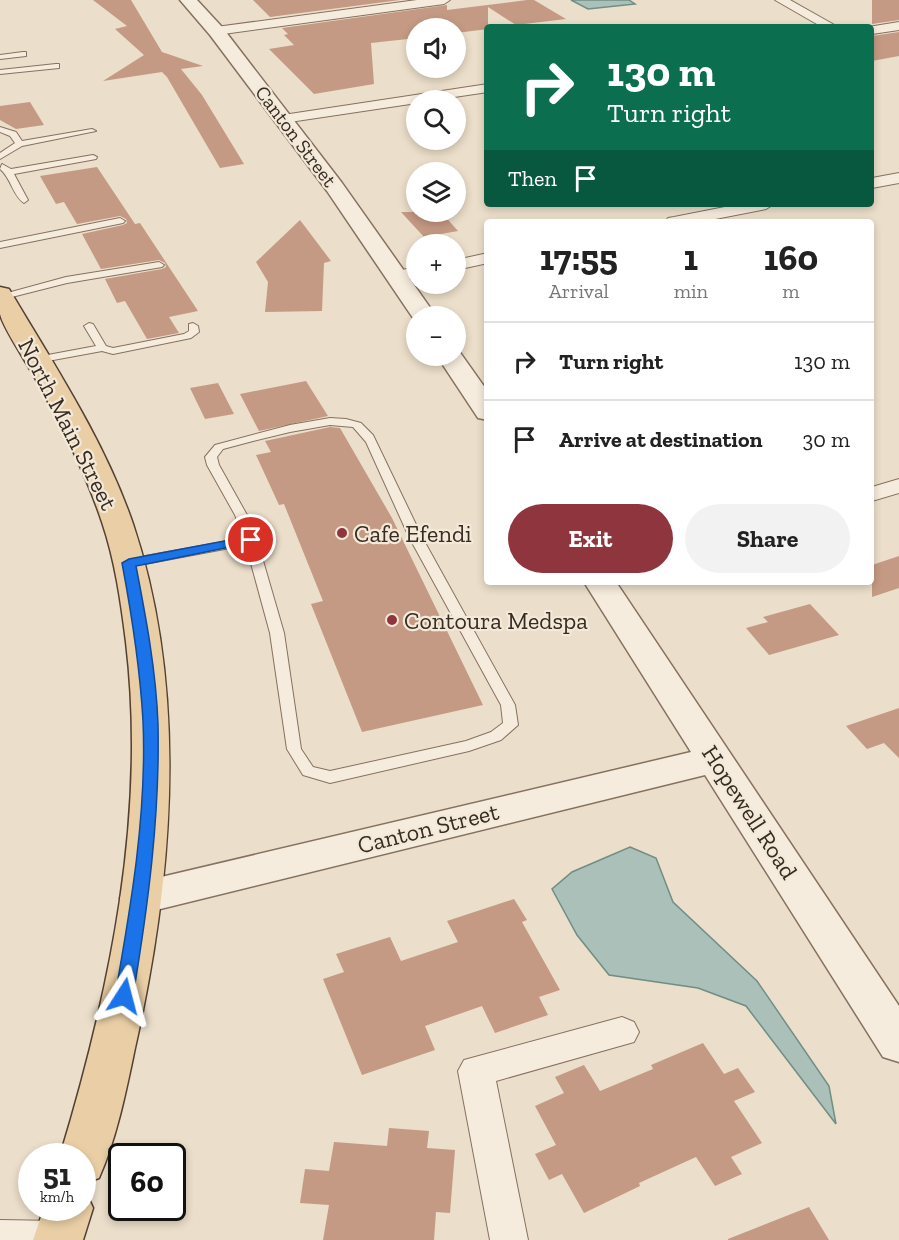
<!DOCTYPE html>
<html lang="en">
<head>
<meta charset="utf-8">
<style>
  :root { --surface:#fff; --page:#f2f2f2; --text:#222; --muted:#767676; --line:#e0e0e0; --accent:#8f353d }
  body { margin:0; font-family:"Zilla Slab",serif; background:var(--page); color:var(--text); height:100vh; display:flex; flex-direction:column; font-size:22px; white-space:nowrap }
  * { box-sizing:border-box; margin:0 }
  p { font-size:20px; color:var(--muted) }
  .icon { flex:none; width:33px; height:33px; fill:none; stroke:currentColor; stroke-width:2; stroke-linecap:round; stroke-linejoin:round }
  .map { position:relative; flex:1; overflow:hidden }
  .details { position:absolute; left:484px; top:219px; width:390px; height:366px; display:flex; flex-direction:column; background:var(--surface); border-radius:6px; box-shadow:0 3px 9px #0003 }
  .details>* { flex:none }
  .hud { position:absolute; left:484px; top:24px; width:390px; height:183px; border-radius:6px; box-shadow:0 3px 9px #0003; background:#0b6e4f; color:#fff; overflow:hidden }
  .tools { position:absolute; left:406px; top:18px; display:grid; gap:12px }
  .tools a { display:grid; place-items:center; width:60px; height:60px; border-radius:50%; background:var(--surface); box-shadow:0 3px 9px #0003; font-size:30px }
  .speed { position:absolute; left:18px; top:1143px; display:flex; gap:12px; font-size:30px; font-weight:700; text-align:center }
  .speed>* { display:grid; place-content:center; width:78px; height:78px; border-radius:50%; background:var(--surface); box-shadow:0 3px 9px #0003; line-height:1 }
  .speed small { font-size:15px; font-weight:400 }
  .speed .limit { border:3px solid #111; border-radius:9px; background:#fff; color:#111 }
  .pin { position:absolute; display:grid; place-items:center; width:51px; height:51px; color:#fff; margin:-26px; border:3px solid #fff; border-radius:50%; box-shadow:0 2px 6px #0007 }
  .me { position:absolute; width:66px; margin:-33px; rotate:9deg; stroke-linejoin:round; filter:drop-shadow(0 0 4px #0008) }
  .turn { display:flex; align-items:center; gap:21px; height:126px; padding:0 24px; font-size:27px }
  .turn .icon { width:78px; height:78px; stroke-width:2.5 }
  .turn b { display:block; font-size:42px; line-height:51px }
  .then { display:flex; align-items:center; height:57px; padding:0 24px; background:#0003; gap:12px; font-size:22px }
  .eta { display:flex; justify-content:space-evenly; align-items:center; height:102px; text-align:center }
  .eta b { font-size:36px; font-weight:700; line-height:42px }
  .primary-button { display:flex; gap:12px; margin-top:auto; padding:12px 24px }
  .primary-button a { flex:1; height:69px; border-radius:36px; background:var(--accent); color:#fff; font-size:24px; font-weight:700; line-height:69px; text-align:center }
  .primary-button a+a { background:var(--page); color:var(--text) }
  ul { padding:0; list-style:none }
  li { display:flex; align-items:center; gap:18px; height:78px; padding:0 24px; border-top:2px solid var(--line) }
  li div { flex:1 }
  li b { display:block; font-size:22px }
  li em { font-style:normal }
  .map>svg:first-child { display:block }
  .water { fill:#aac0b8; stroke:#718e84; stroke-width:1.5 }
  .building { fill:#c59a84 }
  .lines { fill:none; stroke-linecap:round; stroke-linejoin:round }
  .service-casing { stroke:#867160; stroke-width:2 }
  .minor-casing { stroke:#867160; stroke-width:2 }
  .tertiary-casing { stroke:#867160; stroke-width:3 }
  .primary-casing { stroke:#544033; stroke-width:3 }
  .service { fill:#f6ecdd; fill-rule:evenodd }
  .minor { fill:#f6ecdd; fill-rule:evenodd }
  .tertiary { fill:#f6ecdd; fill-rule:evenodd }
  .primary { fill:#eacfa6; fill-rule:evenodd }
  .route { fill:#1a73e8; stroke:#114b97; stroke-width:1.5 }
  .poi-dot { fill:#8f353d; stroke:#f3e9d9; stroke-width:2 }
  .labels { text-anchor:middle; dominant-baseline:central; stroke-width:4.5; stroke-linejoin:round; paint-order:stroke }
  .far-street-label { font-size:20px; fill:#382b22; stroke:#f3e9d9 }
  .street-label { font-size:24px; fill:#382b22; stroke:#f3e9d9 }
  .poi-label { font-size:24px; fill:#382b22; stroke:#f3e9d9; text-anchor:start }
</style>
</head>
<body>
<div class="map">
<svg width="899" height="1240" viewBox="0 0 899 1240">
  <rect width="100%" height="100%" fill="#ebdeca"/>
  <g class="water">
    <polygon points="571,0 629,0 635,4 588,9"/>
    <polygon points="630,847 656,858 673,902 757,981 829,1086 836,1124 746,1006 698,988 609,975 577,935 552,889 572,872"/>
  </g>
  <g class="building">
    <polygon points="93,0 131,0 162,52 203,66 181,69 202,95 244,164 220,168 167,77 162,72 103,81 144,55 115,29 127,26"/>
    <polygon points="253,0 400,0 270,17"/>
    <polygon points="527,0 534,0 566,19 516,25 488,7 488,29 456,33 456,28 417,28 417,38 371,43 374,84 314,94 269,49 294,45 284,35 288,34 282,28 447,5 447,10"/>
    <polygon points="872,0 899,0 899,20 872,24"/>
    <polygon points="899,32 899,56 872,61 872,36"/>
    <polygon points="30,102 44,125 16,129 0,120 0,106"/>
    <polygon points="97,167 135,224 140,223 198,311 169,317 179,333 147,339 125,301 117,303 105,279 162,269 166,267 165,263 159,260 101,269 82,234 123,225 127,223 126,219 120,216 77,224 64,202 56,204 40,176"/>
    <polygon points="401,212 441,212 458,231 424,237"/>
    <polygon points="300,220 331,261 324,263 322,311 265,312 268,282 256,262"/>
    <polygon points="306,381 328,416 259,431 240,394"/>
    <polygon points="218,383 234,414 205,419 190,388"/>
    <polygon points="330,427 340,428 392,518 483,705 362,732 311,604 323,601 284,504 279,505 256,455 271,452 265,441"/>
    <polygon points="899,556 899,588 872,597 872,565"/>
    <polygon points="810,604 839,635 769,655 746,628 768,622 763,617"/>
    <polygon points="899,708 899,758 884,743 867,749 846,726"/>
    <polygon points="514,899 527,920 522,922 560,990 539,997 548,1015 495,1033 482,1006 425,1026 435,1050 362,1075 323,979 344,972 336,954 390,937 401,961 458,942 447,921"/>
    <polygon points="703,1043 724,1074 738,1068 755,1092 734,1101 762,1143 731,1157 742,1174 715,1186 696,1157 639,1183 640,1186 584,1213 562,1174 549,1180 535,1154 556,1145 535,1106 564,1093 555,1077 584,1065 600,1091 653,1069 651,1065"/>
    <polygon points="389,1128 429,1131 427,1148 455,1150 450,1213 436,1212 434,1240 323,1240 329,1205 300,1203 305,1169 329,1171 334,1142 387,1146"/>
    <polygon points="809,1207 829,1240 728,1240 728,1239"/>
  </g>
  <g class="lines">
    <defs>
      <g id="service">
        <polygon points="23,52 26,52 26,56 0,59 0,55"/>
        <polygon points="56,64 59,64 59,68 0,74 0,70"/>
        <polygon points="0,127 16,132 22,141 92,129 96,131 22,146 0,159 0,153 15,143 10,136 0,132"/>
        <path d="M93 155 97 157 96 159 14 174 28 200 24 203C13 196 11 178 0 169L2 164 11 169Z"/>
        <polygon points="120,218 125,221 123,223 0,248 0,242"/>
        <polygon points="159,262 164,265 162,267 67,283 0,300 0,295 66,277"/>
        <polygon points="89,323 93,324 106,346 113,348 184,334 189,331 189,324 193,323 198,326 199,332 191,338 113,354 102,351 37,363 32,360 37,357 96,346 84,326"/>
        <path d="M330 418 346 419 361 423 373 435 422 537 515 705 518 725 501 740 469 751 330 783 303 775 287 749 270 633 246 545 129 567 123 563 129 559 244 538 235 515 207 465 205 457 215 445 290 425ZM330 425 353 427 366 442 409 537 501 705 503 723 491 732 466 741 330 771 313 767 301 749 284 633 257 540 247 515 219 465 217 457 223 449 253 441 290 432Z"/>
      </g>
      <g id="minor">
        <polygon points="417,0 450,0 444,4 216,35 209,31 216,27"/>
        <polygon points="775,0 790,0 838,27 822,27"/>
        <polygon points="899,22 899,30 872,34 872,27 868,27"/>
        <polygon points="488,84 488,92 434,100 417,100 417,103 283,123 276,119 283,115"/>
        <polygon points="899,173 899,183 872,188 872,178"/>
        <polygon points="740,204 774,204 766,209 700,222 665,222 668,218 674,217"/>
        <polygon points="488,253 488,263 456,270 456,260"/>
        <polygon points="417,267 417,277 398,281 392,280 389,276 392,272"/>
        <polygon points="899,479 899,493 872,501 872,487"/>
        <polygon points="622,1017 634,1022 639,1032 634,1042 496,1081 528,1240 490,1240 458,1071 464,1060"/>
        <polygon points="0,1220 58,1221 72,1227 77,1240 0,1240"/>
      </g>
      <g id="tertiary">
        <polygon points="180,0 197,0 222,27 342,183 436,316 417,316 415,321 327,191 210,35"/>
        <polygon points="456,350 459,351 488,392 488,420 478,418 437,356 456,356"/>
        <polygon points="584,582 616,582 899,1006 899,1062 883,1057 705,775 140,914 126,909 120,898 126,887 140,882 691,752"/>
      </g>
      <g id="primary">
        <path d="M0 287 9 289 12 294C56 368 105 442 133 524 189 692 173 879 135 1048 126 1091 117 1137 99 1178L82 1184V1156H60C110 991 147 816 126 642 121 602 115 560 102 522 85 471 61 424 35 378 27 363 3 328 0 314 0 306 0 295 0 287Z"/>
        <polygon points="82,1190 85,1191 93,1208 83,1240 33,1240 44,1208 82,1208"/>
      </g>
    </defs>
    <use href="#service" class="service-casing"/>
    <use href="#minor" class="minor-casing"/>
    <use href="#tertiary" class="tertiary-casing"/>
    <use href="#primary" class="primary-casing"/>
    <use href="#service" class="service"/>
    <use href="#minor" class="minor"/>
    <use href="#tertiary" class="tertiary"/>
    <use href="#primary" class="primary"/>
  </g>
  <path class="route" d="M251 536 257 540 255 542 136 566C146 618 156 670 158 724 160 816 148 906 133 996L131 1002 124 1004 118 1002 115 996C131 906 147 813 143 721 140 667 132 616 122 563L129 559Z"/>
  <g class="poi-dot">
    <circle cx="342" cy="533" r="6"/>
    <circle cx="392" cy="620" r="6"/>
  </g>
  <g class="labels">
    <g class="far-street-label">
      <text transform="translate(296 136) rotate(53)">Canton Street</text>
    </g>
    <g class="street-label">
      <text transform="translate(68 424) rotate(63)">North Main Street</text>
      <text transform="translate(750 812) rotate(57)">Hopewell Road</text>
      <text transform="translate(428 828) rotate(-14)">Canton Street</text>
    </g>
    <g class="poi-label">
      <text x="354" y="533">Cafe Efendi</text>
      <text x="404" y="620">Contoura Medspa</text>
    </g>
  </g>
</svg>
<div class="tools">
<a><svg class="icon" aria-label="sound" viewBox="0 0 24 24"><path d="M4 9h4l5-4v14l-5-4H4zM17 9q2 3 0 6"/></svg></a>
<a><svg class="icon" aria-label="search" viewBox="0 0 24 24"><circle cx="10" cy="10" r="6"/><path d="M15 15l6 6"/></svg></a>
<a><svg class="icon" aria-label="layers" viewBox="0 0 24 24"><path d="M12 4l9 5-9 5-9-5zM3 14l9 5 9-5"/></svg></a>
<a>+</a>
<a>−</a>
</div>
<div class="speed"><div>51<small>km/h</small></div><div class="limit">60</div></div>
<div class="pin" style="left:251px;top:540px;background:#d93025"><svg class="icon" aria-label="arrive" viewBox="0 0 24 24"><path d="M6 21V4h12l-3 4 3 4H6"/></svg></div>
<svg class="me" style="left:124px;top:996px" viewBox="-20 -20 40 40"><path d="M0-17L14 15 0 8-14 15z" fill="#1a73e8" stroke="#fff" stroke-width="4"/></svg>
<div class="hud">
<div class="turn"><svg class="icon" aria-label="right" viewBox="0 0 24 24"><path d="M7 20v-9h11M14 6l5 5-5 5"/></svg><div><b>130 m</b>Turn right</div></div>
<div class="then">Then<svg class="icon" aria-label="arrive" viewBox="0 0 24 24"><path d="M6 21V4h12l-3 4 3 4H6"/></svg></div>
</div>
<section class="details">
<div class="eta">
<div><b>17:55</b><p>Arrival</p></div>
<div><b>1</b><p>min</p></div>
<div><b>160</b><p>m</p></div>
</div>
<ul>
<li><svg class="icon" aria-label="right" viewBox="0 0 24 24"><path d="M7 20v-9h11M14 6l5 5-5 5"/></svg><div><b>Turn right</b></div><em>130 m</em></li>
<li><svg class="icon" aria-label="arrive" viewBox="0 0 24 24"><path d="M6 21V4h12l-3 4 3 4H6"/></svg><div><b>Arrive at destination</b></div><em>30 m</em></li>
</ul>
<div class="primary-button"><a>Exit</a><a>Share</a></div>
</section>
</div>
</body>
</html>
